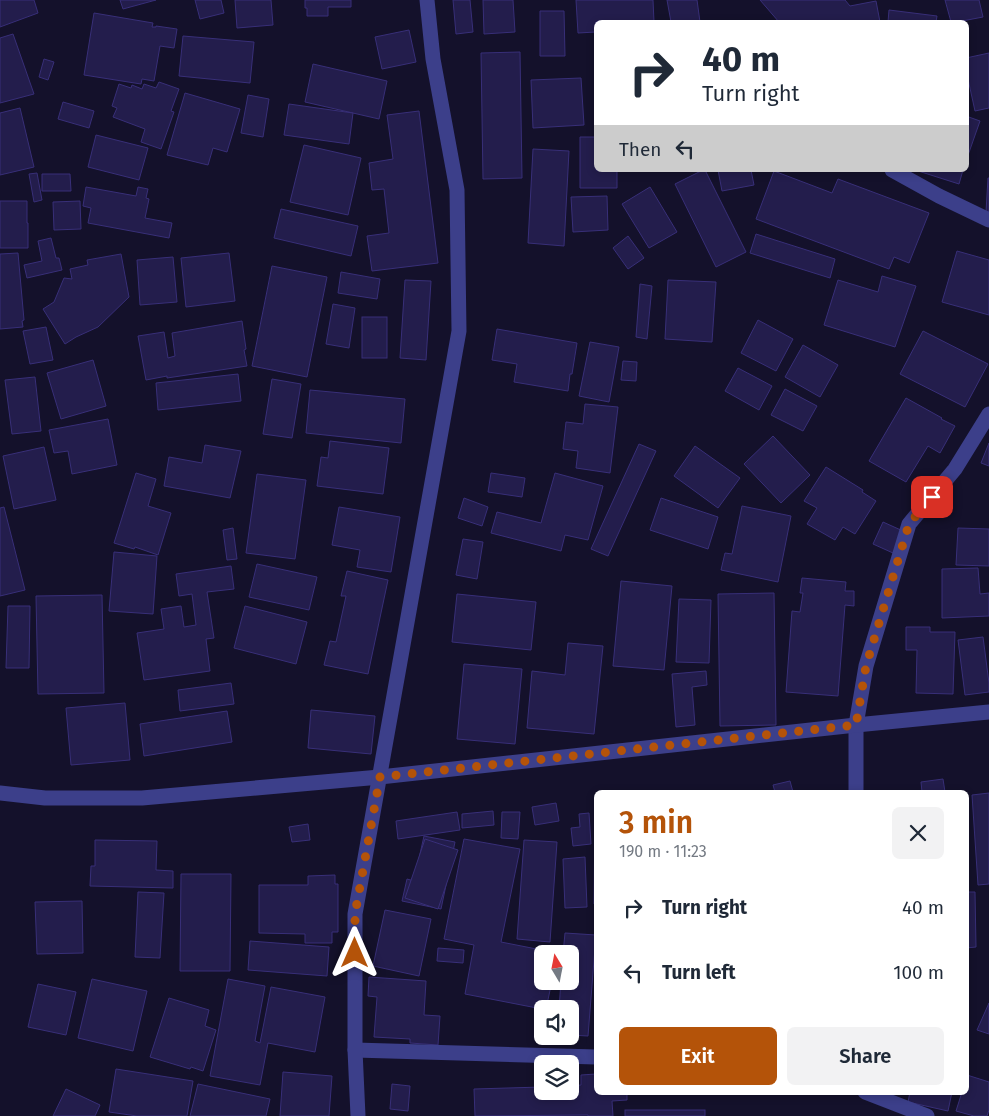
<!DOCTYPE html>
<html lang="en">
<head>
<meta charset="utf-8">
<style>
  :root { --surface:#fff; --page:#f2f2f3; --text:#1f2937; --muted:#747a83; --accent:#b45309 }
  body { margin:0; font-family:"Fira Sans",sans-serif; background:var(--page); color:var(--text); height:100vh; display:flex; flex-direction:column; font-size:19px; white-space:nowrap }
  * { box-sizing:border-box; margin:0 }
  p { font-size:16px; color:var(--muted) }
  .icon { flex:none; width:28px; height:28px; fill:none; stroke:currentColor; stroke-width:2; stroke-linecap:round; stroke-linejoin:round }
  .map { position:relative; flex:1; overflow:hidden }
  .panel { position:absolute; left:594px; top:790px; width:375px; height:305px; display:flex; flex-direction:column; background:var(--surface); border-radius:8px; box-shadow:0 2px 8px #0003 }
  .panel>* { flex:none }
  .banner { position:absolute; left:594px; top:20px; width:375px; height:152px; border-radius:8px; box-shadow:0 2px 8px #0003; background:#fff; color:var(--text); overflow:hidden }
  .needle { width:32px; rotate:350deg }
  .buttons { position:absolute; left:534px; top:945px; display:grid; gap:10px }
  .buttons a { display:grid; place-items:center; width:45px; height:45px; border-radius:8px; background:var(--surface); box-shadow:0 2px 8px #0003; font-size:25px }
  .pin { position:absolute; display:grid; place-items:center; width:42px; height:42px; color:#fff; margin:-21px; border-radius:10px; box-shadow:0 2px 8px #0006 }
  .me { position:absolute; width:55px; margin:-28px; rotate:0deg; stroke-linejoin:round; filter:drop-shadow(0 0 4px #0008) }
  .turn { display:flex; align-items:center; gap:18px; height:105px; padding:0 25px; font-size:22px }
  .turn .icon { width:65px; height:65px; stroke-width:2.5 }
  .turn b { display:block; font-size:35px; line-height:42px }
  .then { display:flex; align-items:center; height:48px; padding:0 25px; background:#0003; gap:10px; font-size:19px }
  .round { display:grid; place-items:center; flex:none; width:52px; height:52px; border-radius:8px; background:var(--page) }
  .head { display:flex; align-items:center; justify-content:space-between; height:85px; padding:0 25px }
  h1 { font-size:30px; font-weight:600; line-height:38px; color:var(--accent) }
  .action { display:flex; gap:10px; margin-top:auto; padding:10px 25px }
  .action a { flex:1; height:58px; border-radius:8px; background:var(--accent); color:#fff; font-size:20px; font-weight:600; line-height:58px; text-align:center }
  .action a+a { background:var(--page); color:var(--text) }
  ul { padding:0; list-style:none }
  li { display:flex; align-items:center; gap:15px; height:65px; padding:0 25px }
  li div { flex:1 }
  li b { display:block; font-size:19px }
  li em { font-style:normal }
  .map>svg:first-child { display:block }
  .building { fill:#231d4c; stroke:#382f78 }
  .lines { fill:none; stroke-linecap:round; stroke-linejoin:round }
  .minor { stroke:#3c3f8a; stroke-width:15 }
  .route { stroke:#b45309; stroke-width:9; stroke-dasharray:0 16.2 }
</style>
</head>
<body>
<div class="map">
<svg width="989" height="1116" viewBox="0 0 989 1116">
  <rect width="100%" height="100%" fill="#14112b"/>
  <g class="building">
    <polygon points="0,0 34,0 38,13 0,27"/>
    <polygon points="120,0 156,0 123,9"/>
    <polygon points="195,0 221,0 224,13 200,19"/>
    <polygon points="235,0 271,0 273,25 237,28"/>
    <polygon points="305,0 351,0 351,7 328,7 328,16 307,16 307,8 305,8"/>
    <polygon points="453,0 470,0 473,32 456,34"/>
    <polygon points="483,0 513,0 515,32 484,34"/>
    <polygon points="576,0 653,0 654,22 596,22 596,32 578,33"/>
    <polygon points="667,0 697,0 700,22 671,22"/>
    <polygon points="760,0 845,0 850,6 876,1 880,22 779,22"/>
    <polygon points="945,0 979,0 983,17 957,22 951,22"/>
    <polygon points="889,10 937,16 936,22 888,22"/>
    <polygon points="540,11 564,11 565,56 540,56"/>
    <polygon points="94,13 153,23 152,27 156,27 156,26 177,29 174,48 160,46 154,81 142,79 141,84 84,75"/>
    <polygon points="409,30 416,62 382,69 375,37"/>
    <polygon points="13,34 34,94 0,103 0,38"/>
    <polygon points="183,36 254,42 250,83 179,76"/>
    <polygon points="520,52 522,178 483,179 481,53"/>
    <polygon points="989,53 989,108 975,111 966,70 966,58"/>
    <polygon points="44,59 54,62 48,80 39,77"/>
    <polygon points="313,64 387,81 379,119 305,102"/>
    <polygon points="581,78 584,125 533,128 531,80"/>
    <polygon points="159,82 179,89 171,111 174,112 161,149 141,142 145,129 113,117 117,108 112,106 119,84 131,88 132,85 142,89 144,84 156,88"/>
    <polygon points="185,93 240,109 227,152 213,148 208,165 167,155"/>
    <polygon points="248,95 269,99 263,137 241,133"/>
    <polygon points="63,102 94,111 89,128 58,119"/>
    <polygon points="289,104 353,113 349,144 284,135"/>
    <polygon points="20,108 34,167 0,175 0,113"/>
    <polygon points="419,111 438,263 372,271 367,236 389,233 384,189 372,190 369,163 393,159 387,115"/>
    <polygon points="966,116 980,121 966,161"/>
    <polygon points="96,135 148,148 139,180 88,167"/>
    <polygon points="580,137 596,137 596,170 617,170 617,188 580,188"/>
    <polygon points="304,145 361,158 348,215 290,202"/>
    <polygon points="533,149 569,151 564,246 528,243"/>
    <polygon points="703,170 705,170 746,252 716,267 675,184"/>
    <polygon points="718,170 751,170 754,185 722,191"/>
    <polygon points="915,170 963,170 959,184"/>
    <polygon points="774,171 832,193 838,179 929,213 909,263 894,257 889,269 756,219"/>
    <polygon points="37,173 42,200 34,202 29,174"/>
    <polygon points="42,174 70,174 71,191 42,191"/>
    <polygon points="988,178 989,178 989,212 986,212"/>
    <polygon points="86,187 136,196 138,187 148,189 146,198 149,199 145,218 172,223 169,238 88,223 91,208 83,206"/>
    <polygon points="650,187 677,232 649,248 622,204"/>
    <polygon points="607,196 608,230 573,232 571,197"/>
    <polygon points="0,201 27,201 27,223 28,223 28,248 0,248"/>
    <polygon points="80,201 81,229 54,230 53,202"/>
    <polygon points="281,209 358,226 351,256 274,238"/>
    <polygon points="756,234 835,259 830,278 750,253"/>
    <polygon points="628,236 644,258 628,269 613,248"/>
    <polygon points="51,238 56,258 59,258 62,270 27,278 24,265 42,261 38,241"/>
    <polygon points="957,251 989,260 989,315 942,302"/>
    <polygon points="18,253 24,320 22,321 23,327 0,329 0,254"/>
    <polygon points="229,253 235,301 186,307 181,258"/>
    <polygon points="121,254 129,297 98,327 76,337 65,344 43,309 54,302 64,278 72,279 70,269 88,265 87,260"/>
    <polygon points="173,257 177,302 140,305 137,260"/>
    <polygon points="272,266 327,277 307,377 252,366"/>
    <polygon points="341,272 380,279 377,299 338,293"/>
    <polygon points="882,276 916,286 895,347 824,325 838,280 878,292"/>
    <polygon points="405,280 431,281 426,360 400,358"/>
    <polygon points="668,280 716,282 712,342 665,339"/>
    <polygon points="640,284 652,286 647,339 636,337"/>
    <polygon points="333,304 355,308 349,348 326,344"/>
    <rect x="362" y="317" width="25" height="41"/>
    <polygon points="758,320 793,339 776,371 741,353"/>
    <polygon points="242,321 246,349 244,350 247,366 167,378 167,376 146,380 138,336 164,332 168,358 175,356 172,333"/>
    <polygon points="46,327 53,360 30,364 23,331"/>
    <polygon points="497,329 577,343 572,374 570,374 568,391 514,382 517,364 492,360"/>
    <polygon points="923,331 988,364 965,407 900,374"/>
    <polygon points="590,342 619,347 609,402 579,396"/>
    <polygon points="803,345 838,365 820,397 785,377"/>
    <polygon points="93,360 106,406 61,419 47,373"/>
    <polygon points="623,361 637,362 636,381 621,380"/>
    <polygon points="738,368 772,386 759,410 725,391"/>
    <polygon points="238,374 241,401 158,410 156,383"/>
    <polygon points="35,377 41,431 12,434 5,380"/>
    <polygon points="272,379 301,384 292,438 263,434"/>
    <polygon points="785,389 817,406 803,431 771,415"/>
    <polygon points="310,390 405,399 401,443 306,433"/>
    <polygon points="906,398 942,418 941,419 955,426 940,453 928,446 906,482 869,461"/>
    <polygon points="585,404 618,407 610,473 576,468 578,451 563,449 566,422 583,424"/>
    <polygon points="108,419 117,465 72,474 68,451 54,453 49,430"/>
    <polygon points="773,436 810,475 781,503 744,464"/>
    <polygon points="330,441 389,448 383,494 317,486 321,457 328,458"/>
    <polygon points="989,443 989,466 981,463"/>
    <polygon points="639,444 656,451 608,556 591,549"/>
    <polygon points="205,445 241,451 230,498 164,486 169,457 202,463"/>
    <polygon points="695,446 740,478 718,508 674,476"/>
    <polygon points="44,447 56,500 14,509 3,456"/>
    <polygon points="826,467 863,490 862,492 876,501 855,534 843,527 835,540 807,524 817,508 804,501"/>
    <polygon points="136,473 156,479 148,506 171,513 158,555 135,547 134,549 114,543"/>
    <polygon points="491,473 525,478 522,497 488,492"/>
    <polygon points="555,473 603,486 588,540 565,535 561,551 491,533 497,512 541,523"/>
    <polygon points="257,474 306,480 295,559 246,553"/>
    <polygon points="464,498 488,507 482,526 458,518"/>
    <polygon points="661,498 718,517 708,549 650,530"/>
    <polygon points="742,506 791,516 778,582 721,570 725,553 732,554"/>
    <polygon points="4,507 25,590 0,596 0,508"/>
    <polygon points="339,507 400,517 391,572 357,567 360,550 332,545"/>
    <polygon points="883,522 903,531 893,553 873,544"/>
    <polygon points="233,528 237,559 227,560 223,530"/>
    <polygon points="958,528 989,529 989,566 956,565"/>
    <polygon points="463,539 483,542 477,579 456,575"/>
    <polygon points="114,552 157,556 153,614 109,611"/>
    <polygon points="257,564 317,577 309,610 249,597"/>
    <polygon points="231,566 234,589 207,592 214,638 206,639 210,671 144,680 137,633 164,629 161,609 181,606 184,627 196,625 192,594 179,596 176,574"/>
    <polygon points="978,568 980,594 989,593 989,616 942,618 942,569"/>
    <polygon points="347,571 388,580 368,674 324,665 330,641 336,642 346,596 341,596"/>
    <polygon points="802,578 846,582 845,591 854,591 854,606 845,605 838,696 786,692 792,611 800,612 803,593 800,593"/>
    <polygon points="621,581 672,586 664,670 613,666"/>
    <polygon points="774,593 776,725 720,726 718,594"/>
    <polygon points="457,594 536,602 531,650 452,642"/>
    <polygon points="102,595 104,693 38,694 36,596"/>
    <polygon points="679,599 711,600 709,663 676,662"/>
    <polygon points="8,606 30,606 29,668 6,668"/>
    <polygon points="245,606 307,622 296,664 234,648"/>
    <polygon points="906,627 930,627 930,632 955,632 953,694 916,693 917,650 906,650"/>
    <polygon points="983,637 989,683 989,692 965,695 958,640"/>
    <polygon points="568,643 603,646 594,734 527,728 532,671 565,675"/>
    <polygon points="464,664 522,669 515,744 457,739"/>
    <polygon points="706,671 707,685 692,687 695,725 676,727 672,674"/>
    <polygon points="231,683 234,704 180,711 178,690"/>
    <polygon points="125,703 130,760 71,765 66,708"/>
    <polygon points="311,710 375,716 371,754 308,748"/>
    <polygon points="227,711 232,742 144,756 140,724"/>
    <polygon points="943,779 945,792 922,792 921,782"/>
    <polygon points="790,781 793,792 775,792 773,785"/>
    <polygon points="989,793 989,884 978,885 972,795"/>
    <polygon points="556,803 559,821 535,825 532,807"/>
    <polygon points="493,811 494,825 462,828 462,814"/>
    <polygon points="457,812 460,830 398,839 396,821"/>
    <polygon points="502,812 520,812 518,839 501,838"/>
    <polygon points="589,813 591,844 573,846 571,828 580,827 579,814"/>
    <polygon points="595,814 596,814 596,904 594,904"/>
    <polygon points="308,824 310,840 292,842 289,827"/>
    <polygon points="424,836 455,842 441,909 402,901 407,879 414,881"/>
    <polygon points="425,839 458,850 438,909 405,898"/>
    <polygon points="464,839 520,849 501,942 557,953 557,954 542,954 542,981 552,981 546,1009 542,1009 465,994 474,945 444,939"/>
    <polygon points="95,840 157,841 156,870 173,871 173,888 90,886 91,866 95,866"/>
    <polygon points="524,840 557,842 550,942 517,939"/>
    <polygon points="585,857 587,907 565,908 563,859"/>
    <polygon points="181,874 231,874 230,971 180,971"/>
    <polygon points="335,875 335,884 338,884 338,932 332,932 332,943 305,943 305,934 259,933 259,885 308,885 308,876"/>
    <polygon points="138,892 164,893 160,958 135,957"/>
    <polygon points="966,892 975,892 976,947 966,948"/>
    <polygon points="82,901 83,953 37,954 35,902"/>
    <polygon points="385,910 431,919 419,976 373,966"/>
    <polygon points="565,933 596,935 588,1036 570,1035 570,1009 559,1009 561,981 570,981 570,954 563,954"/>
    <polygon points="250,941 329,947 327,976 248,970"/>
    <polygon points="438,948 464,950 463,963 437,961"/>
    <polygon points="369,977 426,981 424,1015 440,1016 438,1045 410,1043 410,1039 374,1037 377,997 368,996"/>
    <polygon points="92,979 147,991 133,1051 78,1038"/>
    <polygon points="228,979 265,986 255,1041 260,1043 271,987 325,997 315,1052 268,1043 260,1085 210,1076"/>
    <polygon points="38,984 76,992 66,1035 28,1027"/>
    <polygon points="169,998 209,1010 205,1026 216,1030 203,1071 191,1067 190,1069 150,1057"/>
    <polygon points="989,1003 989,1034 977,1030"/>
    <polygon points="116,1069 193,1081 187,1116 137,1116 109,1112"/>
    <polygon points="283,1072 332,1076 329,1116 280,1116"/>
    <polygon points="596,1074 596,1092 627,1092 627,1100 612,1101 613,1116 588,1116 588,1115 475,1116 474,1089 542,1087 542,1091 570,1091 570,1086 581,1085 581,1075"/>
    <polygon points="967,1075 989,1082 989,1110 987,1116 974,1116 956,1111 962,1092 966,1092 966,1079"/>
    <polygon points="198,1084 270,1099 266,1116 190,1116"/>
    <polygon points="392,1084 410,1086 408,1111 390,1109"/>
    <polygon points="66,1089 100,1105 95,1116 53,1116"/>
    <polygon points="910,1092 952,1092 948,1111 908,1102"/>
    <rect x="625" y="1110" width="80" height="6"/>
  </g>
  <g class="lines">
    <g class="minor">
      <polyline points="892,170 939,196 989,220"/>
      <polyline points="856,792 856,725 866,666 909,524 955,469 989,414"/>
      <polyline points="0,793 45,798 142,798 380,777 856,725 989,712"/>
      <polyline points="355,1050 596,1057"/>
      <polyline points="865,1092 927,1116"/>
      <polyline points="358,1116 355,1050 355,914 459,331 457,190 433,59 427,0"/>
    </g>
  </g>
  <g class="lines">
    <polyline class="route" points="355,953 355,914 380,777 856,725 866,666 909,524 932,497"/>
  </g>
</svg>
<div class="buttons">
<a><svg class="needle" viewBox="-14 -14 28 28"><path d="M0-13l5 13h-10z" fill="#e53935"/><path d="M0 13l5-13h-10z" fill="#747a83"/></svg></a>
<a><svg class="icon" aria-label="sound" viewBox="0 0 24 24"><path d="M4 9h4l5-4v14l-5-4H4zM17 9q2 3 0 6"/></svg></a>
<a><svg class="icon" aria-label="layers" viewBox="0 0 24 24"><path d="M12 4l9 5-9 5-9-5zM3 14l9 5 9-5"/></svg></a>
</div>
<div class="pin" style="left:932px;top:497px;background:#d93025"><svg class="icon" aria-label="arrive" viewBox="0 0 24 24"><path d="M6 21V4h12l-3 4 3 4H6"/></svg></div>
<svg class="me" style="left:355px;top:953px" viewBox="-20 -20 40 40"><path d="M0-17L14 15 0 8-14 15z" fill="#b45309" stroke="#fff" stroke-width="4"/></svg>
<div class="banner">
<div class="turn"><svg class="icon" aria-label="right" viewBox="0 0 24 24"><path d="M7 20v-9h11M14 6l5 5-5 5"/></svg><div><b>40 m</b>Turn right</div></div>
<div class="then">Then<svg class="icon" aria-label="left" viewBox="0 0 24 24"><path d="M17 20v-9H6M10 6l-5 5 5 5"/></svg></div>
</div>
<section class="panel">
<div class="head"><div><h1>3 min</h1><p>190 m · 11:23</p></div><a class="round"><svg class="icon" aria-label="close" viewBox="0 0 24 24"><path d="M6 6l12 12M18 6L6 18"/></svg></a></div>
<ul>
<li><svg class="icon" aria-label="right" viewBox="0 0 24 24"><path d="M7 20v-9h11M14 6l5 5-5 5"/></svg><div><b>Turn right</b></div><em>40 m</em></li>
<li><svg class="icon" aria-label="left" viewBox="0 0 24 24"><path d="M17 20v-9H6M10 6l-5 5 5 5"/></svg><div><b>Turn left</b></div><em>100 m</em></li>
</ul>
<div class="action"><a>Exit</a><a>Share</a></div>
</section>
</div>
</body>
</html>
